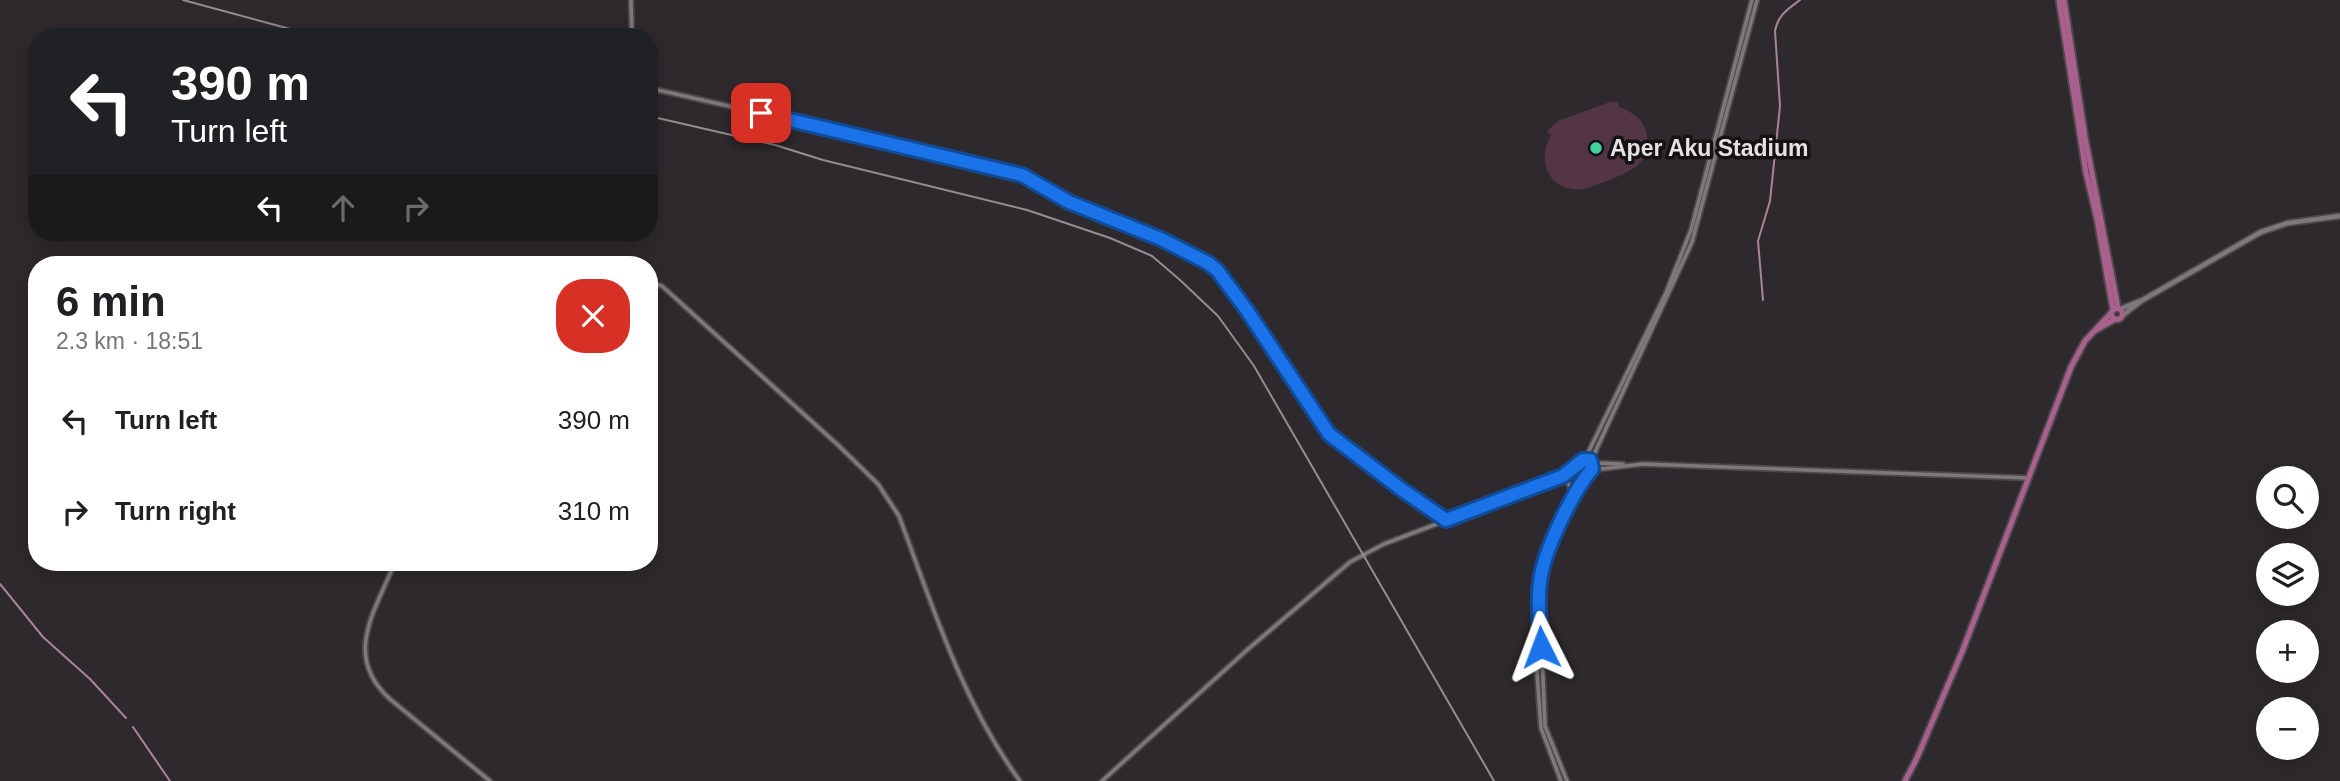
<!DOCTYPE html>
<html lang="en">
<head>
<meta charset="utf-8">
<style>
  :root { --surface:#fff; --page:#f2f2f2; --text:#202124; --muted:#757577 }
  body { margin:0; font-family:Arial,sans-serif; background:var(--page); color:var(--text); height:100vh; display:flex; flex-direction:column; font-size:26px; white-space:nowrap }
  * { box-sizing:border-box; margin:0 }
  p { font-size:23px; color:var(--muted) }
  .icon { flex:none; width:38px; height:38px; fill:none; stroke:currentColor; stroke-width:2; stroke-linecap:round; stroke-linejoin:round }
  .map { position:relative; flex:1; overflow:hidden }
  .details { position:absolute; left:28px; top:256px; width:630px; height:315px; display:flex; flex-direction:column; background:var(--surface); border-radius:28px; box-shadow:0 4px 18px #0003 }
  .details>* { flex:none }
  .top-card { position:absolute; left:28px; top:28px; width:630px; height:214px; border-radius:28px; box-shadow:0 4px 18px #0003; background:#202124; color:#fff; overflow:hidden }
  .buttons { position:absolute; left:2256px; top:466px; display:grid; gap:14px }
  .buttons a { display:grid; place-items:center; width:63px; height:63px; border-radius:50%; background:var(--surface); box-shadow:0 4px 18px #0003; font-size:35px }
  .pin { position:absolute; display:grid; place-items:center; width:60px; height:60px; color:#fff; margin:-30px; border-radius:14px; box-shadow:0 4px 10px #0006 }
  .me { position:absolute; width:77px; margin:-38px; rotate:357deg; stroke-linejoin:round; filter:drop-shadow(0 0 5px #0008) }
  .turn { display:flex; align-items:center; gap:24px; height:147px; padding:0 28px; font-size:32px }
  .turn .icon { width:91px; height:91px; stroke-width:2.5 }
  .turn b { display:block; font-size:49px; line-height:60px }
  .lanes { display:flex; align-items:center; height:66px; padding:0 28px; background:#0003; justify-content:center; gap:35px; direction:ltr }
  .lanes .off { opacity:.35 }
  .round { display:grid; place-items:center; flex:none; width:74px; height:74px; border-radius:28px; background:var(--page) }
  .headline { display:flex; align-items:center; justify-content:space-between; height:119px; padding:0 28px }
  h1 { font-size:42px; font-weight:700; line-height:52px }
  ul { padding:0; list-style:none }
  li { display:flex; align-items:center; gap:21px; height:91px; padding:0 28px }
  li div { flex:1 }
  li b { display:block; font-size:26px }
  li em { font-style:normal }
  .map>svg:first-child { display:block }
  .green { fill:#543546 }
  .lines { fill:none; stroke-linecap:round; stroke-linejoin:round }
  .stream { stroke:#aa8499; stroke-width:2 }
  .tertiary-casing { stroke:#4d474a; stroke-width:7 }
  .secondary-casing { stroke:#4d474a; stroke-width:8 }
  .primary-casing { stroke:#4d474a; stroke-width:9 }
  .tertiary { stroke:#7f787b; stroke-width:3.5 }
  .secondary { stroke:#7f787b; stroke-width:4.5 }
  .primary { stroke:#aa608d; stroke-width:5 }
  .rail { stroke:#938e91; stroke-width:2 }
  .route-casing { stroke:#114b97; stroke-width:18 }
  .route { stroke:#1a73e8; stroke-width:12 }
  .poi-dot { fill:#41d4a1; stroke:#151214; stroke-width:2.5 }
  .labels { text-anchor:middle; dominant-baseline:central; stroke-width:7; stroke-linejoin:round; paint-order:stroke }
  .poi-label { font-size:23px; font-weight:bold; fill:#e6e2e4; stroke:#151214; text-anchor:start }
</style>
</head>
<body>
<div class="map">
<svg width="2340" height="781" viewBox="0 0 2340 781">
  <rect width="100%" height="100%" fill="#2e292c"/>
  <path class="green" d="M1610 102H1618L1619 107C1634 112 1644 120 1647 136 1653 165 1624 174 1604 182 1594 186 1583 191 1572 189 1545 185 1538 156 1551 135L1547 131 1558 121Z"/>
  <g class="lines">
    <g class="stream">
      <path d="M1763 300 1758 241 1770 201 1780 106 1775 31C1778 15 1788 9 1800 0"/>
      <polyline points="0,584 43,637 90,679 126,718"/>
      <polyline points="133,727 170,781"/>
    </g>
    <defs>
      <g id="tertiary">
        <polyline points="631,0 632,37"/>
        <polyline points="649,88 875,139 1022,175 1069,202 1200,258 1214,267 1227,281 1330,434 1401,489 1446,520"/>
        <path d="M649 282 662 286 838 445 878 484 899 516C933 607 962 702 1020 781"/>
        <polyline points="1585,459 1666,293 1691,230 1752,0"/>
        <circle cx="1586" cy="466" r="7"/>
        <polyline points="1591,461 1692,242 1757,0"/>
        <polyline points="1592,463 1623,464"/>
        <polyline points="1592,470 1643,464 2029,478"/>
        <polyline points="1563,476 1581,472"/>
        <polyline points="1561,478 1568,482 1571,490"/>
        <path d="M395 562C376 610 341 656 391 700L490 781"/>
        <polyline points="1102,781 1247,650 1350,562 1384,544 1563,476 1579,465"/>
        <polyline points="1561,781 1541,728 1534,630 1535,580 1544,546 1583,472"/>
        <polyline points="1567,781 1545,726 1539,584 1551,543 1589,472"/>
      </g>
      <g id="secondary">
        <polyline points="2120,309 2140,301"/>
        <polyline points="2123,315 2141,301 2261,232 2288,223 2340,216"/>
      </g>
      <g id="primary">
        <polyline points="2059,0 2086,173 2097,219 2113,310"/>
        <polyline points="2064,0 2085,137 2118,308"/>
        <circle cx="2117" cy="314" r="5.5"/>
        <polyline points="2096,330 2115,319"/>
        <polyline points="1905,781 1916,760 1962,652 2071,367 2085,341 2111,313"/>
      </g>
    </defs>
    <use href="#tertiary" class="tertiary-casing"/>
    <use href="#secondary" class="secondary-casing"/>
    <use href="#primary" class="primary-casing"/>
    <use href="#tertiary" class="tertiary"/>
    <use href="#secondary" class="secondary"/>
    <use href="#primary" class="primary"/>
    <g class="rail">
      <polyline points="183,0 320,37"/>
      <polyline points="649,116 775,145 823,160 1027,210 1110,238 1152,256 1180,280 1218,316 1254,366 1494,781"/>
    </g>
  </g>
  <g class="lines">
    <defs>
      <path id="route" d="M761 113 1022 175 1069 202 1161 239 1208 263 1217 270 1246 309 1329 434 1401 489 1446 520 1563 476 1583 460H1590L1592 469C1573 491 1543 552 1540 582 1537 603 1540 626 1541 647"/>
    </defs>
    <use href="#route" class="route-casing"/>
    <use href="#route" class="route"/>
  </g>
  <circle class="poi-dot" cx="1596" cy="148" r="7"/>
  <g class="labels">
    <g class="poi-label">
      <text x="1610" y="148">Aper Aku Stadium</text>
    </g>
  </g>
</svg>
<div class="buttons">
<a><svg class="icon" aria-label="search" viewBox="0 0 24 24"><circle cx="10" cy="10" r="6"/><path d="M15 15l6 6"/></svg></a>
<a><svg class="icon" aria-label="layers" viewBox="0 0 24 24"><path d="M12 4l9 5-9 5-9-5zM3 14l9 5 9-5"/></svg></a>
<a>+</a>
<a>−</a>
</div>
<div class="pin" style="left:761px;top:113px;background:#d93025"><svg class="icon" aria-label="arrive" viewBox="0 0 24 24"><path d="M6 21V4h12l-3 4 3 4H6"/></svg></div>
<svg class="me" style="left:1541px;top:647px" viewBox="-20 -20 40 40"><path d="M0-17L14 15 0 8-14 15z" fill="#1a73e8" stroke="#fff" stroke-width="4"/></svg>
<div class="top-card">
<div class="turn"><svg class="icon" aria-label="left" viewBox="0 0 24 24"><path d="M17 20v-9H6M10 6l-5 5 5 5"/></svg><div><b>390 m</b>Turn left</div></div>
<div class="lanes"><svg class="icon" aria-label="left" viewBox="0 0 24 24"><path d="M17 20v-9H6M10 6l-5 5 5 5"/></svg><svg class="icon off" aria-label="ahead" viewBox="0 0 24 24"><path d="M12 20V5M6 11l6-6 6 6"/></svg><svg class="icon off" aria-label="right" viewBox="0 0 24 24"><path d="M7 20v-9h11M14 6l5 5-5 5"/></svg></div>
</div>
<section class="details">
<div class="headline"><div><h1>6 min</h1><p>2.3 km · 18:51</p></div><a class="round" style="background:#d93025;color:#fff"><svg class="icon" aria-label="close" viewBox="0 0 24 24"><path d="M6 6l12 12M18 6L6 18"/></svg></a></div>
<ul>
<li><svg class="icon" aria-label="left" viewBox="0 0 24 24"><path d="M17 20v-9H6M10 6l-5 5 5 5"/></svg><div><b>Turn left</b></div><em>390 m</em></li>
<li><svg class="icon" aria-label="right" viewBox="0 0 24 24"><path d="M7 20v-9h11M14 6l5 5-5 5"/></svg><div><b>Turn right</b></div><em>310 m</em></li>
</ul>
</section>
</div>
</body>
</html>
